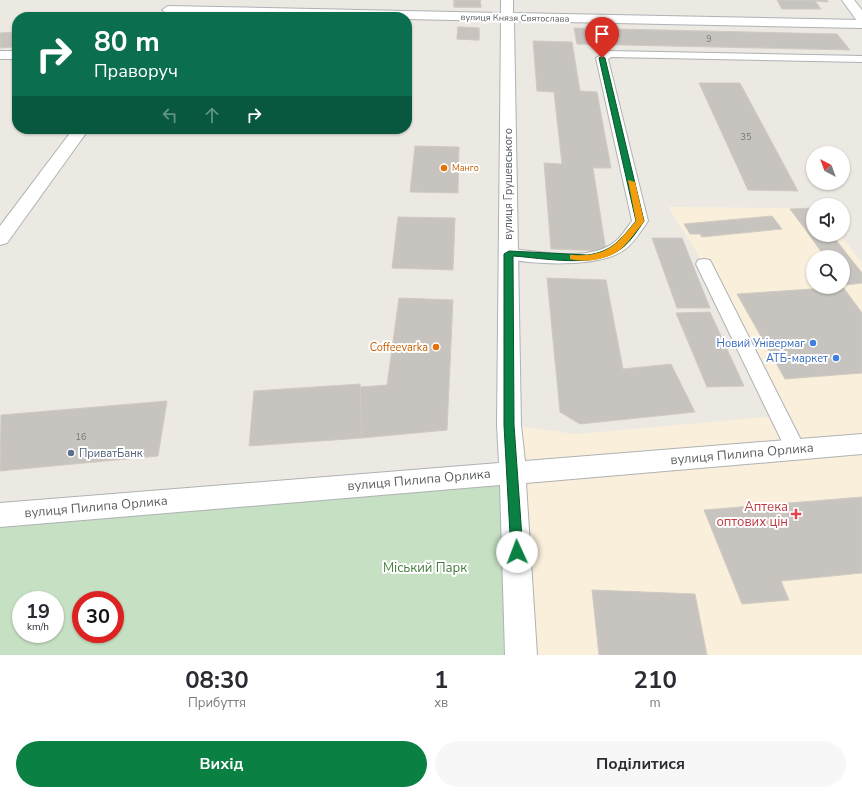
<!DOCTYPE html>
<html lang="uk">
<head>
<meta charset="utf-8">
<style>
  :root { --surface:#fff; --page:#f7f7f7; --text:#2b2b33; --muted:#7c7c81; --accent:#0b8043 }
  body { margin:0; font-family:"Nunito Sans",sans-serif; background:var(--page); color:var(--text); height:100vh; display:flex; flex-direction:column; font-size:15px; white-space:nowrap }
  * { box-sizing:border-box; margin:0 }
  p { font-size:13px; color:var(--muted) }
  .icon { flex:none; width:22px; height:22px; fill:none; stroke:currentColor; stroke-width:2; stroke-linecap:round; stroke-linejoin:round }
  .map { position:relative; height:655px; overflow:hidden }
  .details { display:flex; flex-direction:column; background:var(--surface); flex:1 }
  .details>* { flex:none }
  .guide { position:absolute; left:12px; top:12px; width:400px; height:122px; border-radius:16px; box-shadow:0 1px 3px #0004; background:#0b6e4f; color:#fff; overflow:hidden }
  .needle { width:26px; rotate:319deg }
  .controls { position:absolute; left:806px; top:146px; display:grid; gap:8px }
  .controls a { display:grid; place-items:center; width:44px; height:44px; border-radius:50%; background:var(--surface); box-shadow:0 1px 3px #0004; font-size:20px }
  .speed { position:absolute; left:12px; top:591px; display:flex; gap:8px; font-size:20px; font-weight:700; text-align:center }
  .speed>* { display:grid; place-content:center; width:52px; height:52px; border-radius:50%; background:var(--surface); box-shadow:0 1px 3px #0004; line-height:1 }
  .speed small { font-size:10px; font-weight:400 }
  .speed .limit { border:6px solid #d22; background:#fff; color:#111 }
  .pin { position:absolute; display:grid; place-items:center; width:34px; height:34px; color:#fff; margin:-41px -17px; border-radius:50% 50% 50% 0; rotate:-45deg; box-shadow:0 0 4px #0007 }
  .pin .icon { rotate:45deg }
  .me { position:absolute; width:44px; margin:-22px; rotate:358deg; stroke-linejoin:round; filter:drop-shadow(0 0 3px #0008) }
  .turn { display:flex; align-items:center; gap:14px; height:84px; padding:0 16px; font-size:18px }
  .turn .icon { width:52px; height:52px; stroke-width:2.5 }
  .turn b { display:block; font-size:28px; line-height:34px }
  .lanes { display:flex; align-items:center; height:38px; padding:0 16px; background:#0003; justify-content:center; gap:20px; direction:ltr }
  .lanes .off { opacity:.35 }
  .eta { display:flex; justify-content:space-evenly; align-items:center; height:68px; text-align:center }
  .eta b { font-size:24px; font-weight:700; line-height:28px }
  .action { display:flex; gap:8px; margin-top:auto; padding:8px 16px }
  .action a { flex:1; height:46px; border-radius:24px; background:var(--accent); color:#fff; font-size:16px; font-weight:700; line-height:46px; text-align:center }
  .action a+a { background:var(--page); color:var(--text) }
  .map>svg:first-child { display:block }
  .commercial { fill:#f9efdb; fill-rule:evenodd }
  .green { fill:#c6e0c3; fill-rule:evenodd }
  .building { fill:#c7c4c0; stroke:#d0cac2 }
  .lines { fill:none; stroke-linecap:round; stroke-linejoin:round }
  .lane-casing { stroke:#afb1b4; stroke-width:2 }
  .street-casing { stroke:#afb1b4; stroke-width:2 }
  .secondary-casing { stroke:#b0b3b6; stroke-width:2 }
  .lane { fill:#fff; fill-rule:evenodd }
  .street { fill:#fff; fill-rule:evenodd }
  .secondary { fill:#fff; fill-rule:evenodd }
  .route { fill:#0b8043; stroke:#07532c }
  .slow { fill:#f59e0b }
  .food-dot { fill:#e8710a; stroke:#fff; stroke-width:1.5 }
  .shop-dot { fill:#3f7fe0; stroke:#fff; stroke-width:1.5 }
  .service-dot { fill:#5c6f8a; stroke:#fff; stroke-width:1.5 }
  .health-dot { fill:#e0444e; stroke:#fff; stroke-width:1.5 }
  .labels { text-anchor:middle; dominant-baseline:central; stroke-width:4; stroke-linejoin:round; paint-order:stroke }
  .far-street-label { font-size:9px; fill:#5b5f62; stroke:#fff }
  .number-label { font-size:9px; fill:#76787a }
  .far-food-label { font-size:9px; fill:#c56008; stroke:#fff; text-anchor:start }
  .street-label { font-size:11px; fill:#5b5f62; stroke:#fff }
  .shop-label { font-size:11px; fill:#366cbe; stroke:#fff; text-anchor:end }
  .food-label { font-size:11px; fill:#c56008; stroke:#fff; text-anchor:end }
  .service-label { font-size:11px; fill:#4e5e75; stroke:#fff; text-anchor:start }
  .near-street-label { font-size:13px; fill:#5b5f62; stroke:#fff }
  .near-health-label { font-size:13px; fill:#be3a42; stroke:#fff; text-anchor:end }
  .near-park-label { font-size:13px; fill:#447d3f; stroke:#fff }
</style>
</head>
<body>
<div class="map">
<svg width="862" height="655" viewBox="0 0 862 655">
  <rect width="100%" height="100%" fill="#ece9e3"/>
  <path class="commercial" d="M668 207 813 208V235H841L862 263V655H519L509 425 576 434 779 416 704 264ZM813 257H843V287H813Z"/>
  <path class="green" d="M512 472 519 655H0V515ZM21 600H55V634H21ZM81 600H115V634H81Z"/>
  <g class="building">
    <polygon points="454,0 480,0 481,7 454,7"/>
    <polygon points="454,0 480,0 481,7 454,7"/>
    <polygon points="777,0 827,0 828,2 815,1 821,9 782,9"/>
    <polygon points="458,27 479,28 479,40 457,39"/>
    <polygon points="458,27 479,28 479,40 457,39"/>
    <polygon points="574,28 837,34 850,50 577,44"/>
    <polygon points="17,32 17,47 0,48 0,33"/>
    <polygon points="533,41 572,42 580,91 597,92 611,168 593,168 606,251 551,249 544,163 562,164 554,92 537,91"/>
    <polygon points="699,83 740,83 798,191 748,190"/>
    <polygon points="415,146 459,147 458,193 410,192"/>
    <polygon points="813,208 813,229 805,229 790,209"/>
    <polygon points="772,216 782,229 702,237 700,234 690,234 684,224"/>
    <polygon points="398,217 455,218 453,270 392,268"/>
    <polygon points="805,229 813,229 813,235 832,235 862,273 862,283 846,285 843,281 843,257 825,257"/>
    <polygon points="652,238 682,238 710,308 677,308"/>
    <polygon points="547,278 606,280 623,369 671,364 695,412 580,424 560,412"/>
    <polygon points="843,287 862,313 862,373 785,379 737,294"/>
    <polygon points="399,298 453,300 447,430 362,438 360,387 387,385"/>
    <polygon points="710,312 744,386 707,387 676,313"/>
    <polygon points="360,384 362,438 249,446 254,391"/>
    <polygon points="167,401 158,456 0,471 1,415"/>
    <polygon points="862,497 862,573 781,581 789,600 742,604 704,510"/>
    <polygon points="592,590 695,594 707,655 599,655"/>
  </g>
  <g class="lines">
    <defs>
      <g id="lane">
        <path d="M609 51 862 56V62L611 57 608 59 648 221C641 231 634 243 624 250 599 268 533 265 503 258L501 254 503 250 509 249C541 251 584 262 612 244 621 238 626 229 632 221L596 58Z"/>
        <polygon points="704,259 710,260 712,264 806,450 803,456 796,458 789,456 786,450 696,264 698,260"/>
      </g>
      <g id="street">
        <polygon points="501,0 513,0 513,13 862,20 862,28 514,21 521,425 525,461 862,434 862,454 526,483 537,655 505,655 500,485 0,527 0,503 499,463 497,425 501,21 407,19 407,17 168,14 162,10 168,6 501,13"/>
        <rect x="0" y="51" width="17" height="8"/>
        <polygon points="73,129 89,129 7,243 0,245 0,226"/>
      </g>
      <polygon id="secondary" points="842,0 854,0 862,10 862,22 857,21"/>
    </defs>
    <use href="#lane" class="lane-casing"/>
    <use href="#street" class="street-casing"/>
    <use href="#secondary" class="secondary-casing"/>
    <use href="#lane" class="lane"/>
    <use href="#street" class="street"/>
    <use href="#secondary" class="secondary"/>
  </g>
  <path class="route" d="M602 56 605 58 644 221C638 230 630 242 622 248 596 269 544 258 513 256L514 425 523 552 522 556 517 558 513 556 511 552 504 425V254L509 251 587 255C612 252 620 240 636 221L599 58Z"/>
  <path class="slow" d="M628 180 635 182 644 221 643 223C636 231 630 240 623 247 610 260 586 263 570 259V255H572C607 257 615 246 636 221Z"/>
  <g class="food-dot">
    <circle cx="444" cy="168" r="4"/>
    <circle cx="436" cy="347" r="4"/>
  </g>
  <g class="shop-dot">
    <circle cx="813" cy="343" r="4"/>
    <circle cx="836" cy="358" r="4"/>
  </g>
  <circle class="service-dot" cx="71" cy="453" r="4"/>
  <path class="health-dot" d="M794 508h4v4h4v4h-4v4h-4v-4h-4v-4h4z"/>
  <g class="labels">
    <g class="far-street-label">
      <text transform="translate(515 18) rotate(1)">вулиця Князя Святослава</text>
    </g>
    <g class="number-label">
      <text x="709" y="39">9</text>
      <text x="746" y="137">35</text>
      <text x="81" y="437">16</text>
    </g>
    <g class="far-food-label">
      <text x="452" y="168">Манго</text>
    </g>
    <g class="street-label">
      <text transform="translate(508 184) rotate(-90)">вулиця Грушевського</text>
    </g>
    <g class="shop-label">
      <text x="805" y="343">Новий Універмаг</text>
      <text x="828" y="358">АТБ-маркет</text>
    </g>
    <g class="food-label">
      <text x="428" y="347">Coffeevarka</text>
    </g>
    <g class="service-label">
      <text x="79" y="453">ПриватБанк</text>
    </g>
    <g class="near-street-label">
      <text transform="translate(742 454) rotate(-5)">вулиця Пилипа Орлика</text>
      <text transform="translate(419 480) rotate(-5)">вулиця Пилипа Орлика</text>
      <text transform="translate(96 507) rotate(-5)">вулиця Пилипа Орлика</text>
    </g>
    <g class="near-health-label">
      <text x="788" y="507">Аптека<tspan x="788" dy="15">оптових цін</tspan></text>
    </g>
    <g class="near-park-label">
      <text x="425" y="568">Міський Парк</text>
    </g>
  </g>
</svg>
<div class="controls">
<a><svg class="needle" viewBox="-14 -14 28 28"><path d="M0-13l5 13h-10z" fill="#e53935"/><path d="M0 13l5-13h-10z" fill="#7c7c81"/></svg></a>
<a><svg class="icon" aria-label="sound" viewBox="0 0 24 24"><path d="M4 9h4l5-4v14l-5-4H4zM17 9q2 3 0 6"/></svg></a>
<a><svg class="icon" aria-label="search" viewBox="0 0 24 24"><circle cx="10" cy="10" r="6"/><path d="M15 15l6 6"/></svg></a>
</div>
<div class="speed"><div>19<small>km/h</small></div><div class="limit">30</div></div>
<div class="pin" style="left:602px;top:58px;background:#d93025"><svg class="icon" aria-label="arrive" viewBox="0 0 24 24"><path d="M6 21V4h12l-3 4 3 4H6"/></svg></div>
<svg class="me" style="left:517px;top:552px" viewBox="-20 -20 40 40"><circle r="19" fill="#fff"/><path d="M0-13L10 11 0 6-10 11z" fill="#0b8043"/></svg>
<div class="guide">
<div class="turn"><svg class="icon" aria-label="right" viewBox="0 0 24 24"><path d="M7 20v-9h11M14 6l5 5-5 5"/></svg><div><b>80 m</b>Праворуч</div></div>
<div class="lanes"><svg class="icon off" aria-label="left" viewBox="0 0 24 24"><path d="M17 20v-9H6M10 6l-5 5 5 5"/></svg><svg class="icon off" aria-label="ahead" viewBox="0 0 24 24"><path d="M12 20V5M6 11l6-6 6 6"/></svg><svg class="icon" aria-label="right" viewBox="0 0 24 24"><path d="M7 20v-9h11M14 6l5 5-5 5"/></svg></div>
</div>
</div>
<section class="details">
<div class="eta">
<div><b>08:30</b><p>Прибуття</p></div>
<div><b>1</b><p>хв</p></div>
<div><b>210</b><p>m</p></div>
</div>
<div class="action"><a>Вихід</a><a>Поділитися</a></div>
</section>
</body>
</html>
